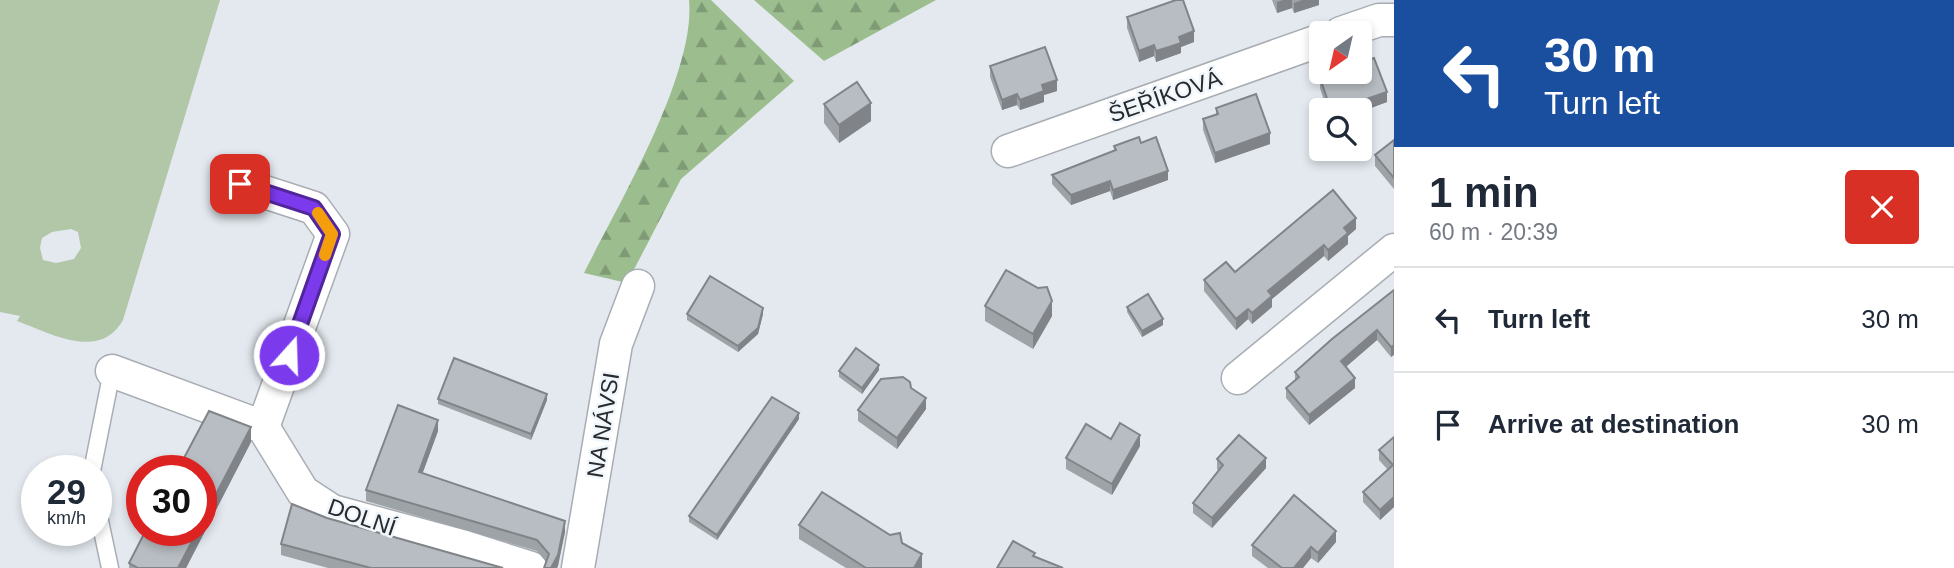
<!DOCTYPE html>
<html lang="en">
<head>
<meta charset="utf-8">
<style>
  :root { --surface:#fff; --page:#f6f6f7; --text:#1f2937; --muted:#747a83; --line:#e0e1e3 }
  body { margin:0; font-family:Helvetica,sans-serif; background:var(--page); color:var(--text); height:100vh; display:flex; flex-direction:column; font-size:26px; white-space:nowrap }
  * { box-sizing:border-box; margin:0 }
  p { font-size:23px; color:var(--muted) }
  .icon { flex:none; width:38px; height:38px; fill:none; stroke:currentColor; stroke-width:2; stroke-linecap:round; stroke-linejoin:round }
  .map { position:relative; flex:1; overflow:hidden }
  .details { display:flex; flex-direction:column; background:var(--surface); width:560px }
  .details>* { flex:none }
  .top-card { background:#1a4fa0; color:#fff; overflow:hidden }
  .needle { width:46px; rotate:214deg }
  .controls { position:absolute; left:1309px; top:21px; display:grid; gap:14px }
  .controls a { display:grid; place-items:center; width:63px; height:63px; border-radius:7px; background:var(--surface); box-shadow:0 4px 10px #0003; font-size:35px }
  .speed { position:absolute; left:21px; top:455px; display:flex; gap:14px; font-size:35px; font-weight:700; text-align:center }
  .speed>* { display:grid; place-content:center; width:91px; height:91px; border-radius:50%; background:var(--surface); box-shadow:0 4px 10px #0003; line-height:1 }
  .speed small { font-size:18px; font-weight:400 }
  .speed .limit { border:10px solid #d22; background:#fff; color:#111 }
  .pin { position:absolute; display:grid; place-items:center; width:60px; height:60px; color:#fff; margin:-30px; border-radius:14px; box-shadow:0 4px 10px #0006 }
  .me { position:absolute; width:77px; margin:-38px; rotate:20deg; stroke-linejoin:round; filter:drop-shadow(0 0 5px #0008) }
  .turn { display:flex; align-items:center; gap:24px; height:147px; padding:0 35px; font-size:32px }
  .turn .icon { width:91px; height:91px; stroke-width:2.5 }
  .turn b { display:block; font-size:49px; line-height:60px }
  .round { display:grid; place-items:center; flex:none; width:74px; height:74px; border-radius:7px; background:var(--page) }
  .overview { display:flex; align-items:center; justify-content:space-between; height:119px; padding:0 35px }
  h1 { font-size:42px; font-weight:600; line-height:52px }
  ul { padding:0; list-style:none }
  li { display:flex; align-items:center; gap:21px; height:105px; padding:0 35px; border-top:2px solid var(--line) }
  li div { flex:1 }
  li b { display:block; font-size:26px }
  li em { font-style:normal }
  main { display:flex; flex:1; min-height:0 }
  .map>svg:first-child { display:block }
  .grass { fill:#b1c7a8; fill-rule:evenodd }
  .forest { fill:url(#forest-firs) }
  .lines { fill:none; stroke-linecap:round; stroke-linejoin:round }
  .lane-casing { stroke:#a7adb3; stroke-width:19 }
  .street-casing { stroke:#a7adb3; stroke-width:35 }
  .lane { stroke:#fff; stroke-width:16 }
  .street { stroke:#fff; stroke-width:32 }
  .wall { fill:#9da3a7 }
  .shaded-wall { fill:#808488 }
  .building { fill:#b7bdc2; stroke:#808488; stroke-width:2 }
  .route-casing { stroke:#51269a; stroke-width:18 }
  .route { stroke:#7c3aed; stroke-width:12 }
  .slow { stroke:#f59e0b; stroke-width:12 }
  .labels { text-anchor:middle; dominant-baseline:central; stroke-width:5; stroke-linejoin:round; paint-order:stroke }
  .street-label { font-size:23px; fill:#282a2d; stroke:#f0f7fc }
</style>
</head>
<body>
<main>
<div class="map">
<svg width="1394" height="568" viewBox="0 0 1394 568">
  <defs>
    <pattern id="forest-firs" width="22" height="20" patternUnits="userSpaceOnUse" patternTransform="scale(1.75)"><rect width="22" height="20" fill="#9cbe8f"/><path d="M5 1l3.5 6h-7zM16 11l3.5 6h-7z" fill="#7f9b75"/></pattern>
  </defs>
  <rect width="100%" height="100%" fill="#e3e9ef"/>
  <path class="grass" d="M0 0H220L123 320C100 361 52 334 17 321L20 316 0 312ZM71 229 78 232 81 248 74 259 56 263 43 260 40 248 42 238 52 232Z"/>
  <g class="forest">
    <path d="M689 0H711L794 81 681 179 627 283 584 273C618 205 696 74 689 0Z"/>
    <polygon points="754,0 936,0 824,61"/>
  </g>
  <g class="lines">
    <defs>
      <g id="lane">
        <polyline points="92,471 112,371"/>
        <polyline points="96,502 110,568"/>
      </g>
      <g id="street">
        <polyline points="1341,33 1379,20 1394,20"/>
        <polyline points="1008,151 1321,40"/>
        <polyline points="240,184 314,208 333,234 263,427"/>
        <polyline points="112,371 263,427 303,492 332,511 465,547 531,568"/>
        <polyline points="1238,378 1394,250"/>
        <polyline points="578,568 616,344 638,286"/>
      </g>
    </defs>
    <use href="#lane" class="lane-casing"/>
    <use href="#street" class="street-casing"/>
    <use href="#lane" class="lane"/>
    <use href="#street" class="street"/>
  </g>
  <g class="wall">
    <polygon points="1272,0 1319,0 1319,5 1294,13 1292,8 1277,13"/>
    <polygon points="1127,17 1194,42 1181,47 1181,53 1156,62 1154,56 1139,62 1127,28"/>
    <polygon points="990,66 1057,91 1044,95 1044,102 1020,110 1017,105 1002,110 990,77"/>
    <polygon points="1333,72 1360,72 1387,102 1360,112 1360,110 1327,110 1320,88 1320,78 1333,73"/>
    <polygon points="824,104 871,121 839,143 824,123"/>
    <polygon points="1216,108 1270,144 1215,163 1203,130 1203,119 1216,114"/>
    <polygon points="1394,140 1394,189 1375,166 1375,155"/>
    <polygon points="1141,143 1168,180 1113,200 1110,191 1071,205 1052,184 1052,175 1114,150 1114,146"/>
    <polygon points="1356,229 1348,236 1348,244 1328,261 1324,256 1272,299 1272,307 1252,324 1248,319 1236,330 1204,291 1204,280 1235,272"/>
    <polygon points="1394,290 1391,357 1377,340 1346,367 1355,388 1309,425 1286,398 1286,388 1295,380 1295,372"/>
    <polygon points="985,306 1052,316 1033,349 985,321"/>
    <polygon points="1127,307 1163,325 1142,337 1127,312"/>
    <polygon points="687,314 763,314 758,334 738,352 687,320"/>
    <polygon points="879,370 862,394 839,377 839,371"/>
    <polygon points="438,399 547,400 531,440 438,404"/>
    <polygon points="926,409 897,449 858,421 858,410"/>
    <polygon points="799,419 717,540 689,522 689,516"/>
    <polygon points="438,431 422,474 565,532 557,568 544,568 546,562 537,551 366,501 366,490"/>
    <polygon points="1394,437 1394,507 1380,520 1363,502 1363,492 1388,470 1379,460 1379,450"/>
    <polygon points="1111,439 1140,446 1112,495 1066,469 1066,458"/>
    <polygon points="251,442 186,568 129,568 129,563"/>
    <polygon points="1217,459 1266,468 1212,528 1193,513 1193,503 1218,470 1217,469"/>
    <polygon points="327,518 503,568 328,568 281,555 281,544"/>
    <polygon points="799,525 902,543 922,568 846,568 799,539"/>
    <polygon points="1336,542 1318,563 1311,558 1303,568 1268,568 1252,556 1252,545"/>
  </g>
  <g class="shaded-wall">
    <polygon points="1283,0 1292,0 1292,8 1277,13 1277,2"/>
    <polygon points="1302,0 1319,0 1319,5 1294,13 1294,3"/>
    <polygon points="1194,31 1194,42 1181,47 1181,53 1156,62 1156,51 1179,37"/>
    <polygon points="1154,45 1154,56 1139,62 1139,51"/>
    <polygon points="1057,80 1057,91 1044,95 1044,102 1020,110 1020,100 1042,85"/>
    <polygon points="1387,92 1387,102 1360,112 1360,110 1334,110"/>
    <polygon points="1017,94 1017,105 1002,110 1002,100"/>
    <polygon points="871,103 871,121 839,143 839,125"/>
    <polygon points="1270,133 1270,144 1215,163 1215,153"/>
    <polygon points="1168,171 1168,180 1113,200 1113,190"/>
    <polygon points="1110,181 1110,191 1071,205 1071,195"/>
    <polygon points="1356,218 1356,229 1348,236 1348,244 1328,261 1328,250 1344,228"/>
    <polygon points="1324,245 1324,256 1272,299 1272,307 1252,324 1252,313 1268,291"/>
    <polygon points="1052,301 1052,316 1033,349 1033,334"/>
    <polygon points="763,308 763,314 758,334 738,352 738,346"/>
    <polygon points="1248,309 1248,319 1236,330 1236,319"/>
    <polygon points="1163,319 1163,325 1142,337 1142,331"/>
    <polygon points="1377,330 1377,340 1341,371 1341,361"/>
    <polygon points="1394,345 1394,355 1391,357 1391,347"/>
    <polygon points="879,365 879,370 862,394 862,388"/>
    <polygon points="1355,378 1355,388 1309,425 1309,415"/>
    <polygon points="547,394 547,400 531,440 531,434"/>
    <polygon points="926,398 926,409 897,449 897,438"/>
    <polygon points="799,413 799,419 717,540 717,535"/>
    <polygon points="438,420 438,431 419,483 419,472"/>
    <polygon points="251,427 251,442 186,568 178,568 198,530 201,530 201,523"/>
    <polygon points="1140,435 1140,446 1112,495 1112,484"/>
    <polygon points="1266,458 1266,468 1212,528 1212,518"/>
    <polygon points="1394,497 1394,507 1380,520 1380,510"/>
    <polygon points="565,521 565,532 558,566 557,568 551,568"/>
    <polygon points="1336,531 1336,542 1318,563 1318,553"/>
    <polygon points="1311,547 1311,558 1303,568 1294,568"/>
    <polygon points="922,554 922,568 914,568"/>
  </g>
  <g class="building">
    <polygon points="1176,0 1183,0 1194,31 1179,37 1181,43 1169,47 1156,51 1154,45 1139,51 1127,17"/>
    <polygon points="1045,47 1057,80 1042,85 1044,91 1020,100 1017,94 1002,100 990,66"/>
    <polygon points="1374,58 1387,92 1334,110 1331,110 1320,78 1335,72 1360,72 1360,63"/>
    <polygon points="857,82 871,103 839,125 824,104"/>
    <polygon points="1256,94 1270,133 1215,153 1203,119 1218,114 1216,108"/>
    <polygon points="1139,137 1141,143 1156,137 1168,171 1113,190 1110,181 1071,195 1052,175 1116,150 1114,146"/>
    <polygon points="1394,140 1394,178 1375,155"/>
    <polygon points="1333,190 1356,218 1344,228 1348,233 1328,250 1324,245 1268,291 1272,296 1252,313 1248,309 1236,319 1204,280 1226,262 1235,272"/>
    <polygon points="1006,270 1038,288 1047,287 1052,301 1033,334 985,306"/>
    <polygon points="710,276 763,308 758,328 738,346 687,314"/>
    <polygon points="1394,290 1394,345 1391,347 1377,330 1341,361 1355,378 1309,415 1286,388 1299,377 1295,372 1332,339"/>
    <polygon points="1148,294 1163,319 1142,331 1127,307"/>
    <polygon points="856,348 879,365 862,388 839,371"/>
    <polygon points="454,358 547,394 531,434 438,399"/>
    <polygon points="903,377 910,382 911,388 926,398 897,438 858,410 881,379"/>
    <polygon points="772,397 799,413 717,535 689,516"/>
    <polygon points="398,405 438,420 419,472 565,521 558,555 551,568 544,568 549,554 537,540 366,490"/>
    <polygon points="209,411 251,427 201,523 201,471 177,471"/>
    <polygon points="1120,423 1140,435 1112,484 1066,458 1086,424 1111,439"/>
    <polygon points="1239,435 1266,458 1212,518 1193,503 1223,465 1217,459"/>
    <polygon points="1394,437 1394,497 1380,510 1363,492 1393,465 1379,450"/>
    <polygon points="822,492 890,535 900,533 902,543 922,554 914,568 866,568 799,525"/>
    <polygon points="1294,495 1336,531 1318,553 1311,547 1294,568 1282,568 1252,545"/>
    <polygon points="292,504 327,518 503,568 371,568 281,544"/>
    <polygon points="146,530 198,530 178,568 138,568 129,563"/>
    <polygon points="1013,541 1035,553 1033,556 1063,568 997,568"/>
  </g>
  <g class="lines">
    <defs>
      <polyline id="route" points="240,184 314,208 332,234 289,355"/>
    </defs>
    <use href="#route" class="route-casing"/>
    <use href="#route" class="route"/>
    <polyline class="slow" points="318,213 332,234 325,255"/>
  </g>
  <g class="labels">
    <g class="street-label">
      <text transform="translate(1165 96) rotate(-19)">ŠEŘÍKOVÁ</text>
      <text transform="translate(603 425) rotate(-81)">NA NÁVSI</text>
      <text transform="translate(362 517) rotate(19)">DOLNÍ</text>
    </g>
  </g>
</svg>
<div class="controls">
<a><svg class="needle" viewBox="-14 -14 28 28"><path d="M0-13l5 13h-10z" fill="#e53935"/><path d="M0 13l5-13h-10z" fill="#747a83"/></svg></a>
<a><svg class="icon" aria-label="search" viewBox="0 0 24 24"><circle cx="10" cy="10" r="6"/><path d="M15 15l6 6"/></svg></a>
</div>
<div class="speed"><div>29<small>km/h</small></div><div class="limit">30</div></div>
<div class="pin" style="left:240px;top:184px;background:#d93025"><svg class="icon" aria-label="arrive" viewBox="0 0 24 24"><path d="M6 21V4h12l-3 4 3 4H6"/></svg></div>
<svg class="me" style="left:289px;top:355px" viewBox="-20 -20 40 40"><circle r="17" fill="#7c3aed" stroke="#fff" stroke-width="3"/><path d="M0-11L8 9 0 5-8 9z" fill="#fff"/></svg>
</div>
<section class="details">
<div class="top-card">
<div class="turn"><svg class="icon" aria-label="left" viewBox="0 0 24 24"><path d="M17 20v-9H6M10 6l-5 5 5 5"/></svg><div><b>30 m</b>Turn left</div></div>
</div>
<div class="overview"><div><h1>1 min</h1><p>60 m · 20:39</p></div><a class="round" style="background:#d93025;color:#fff"><svg class="icon" aria-label="close" viewBox="0 0 24 24"><path d="M6 6l12 12M18 6L6 18"/></svg></a></div>
<ul>
<li><svg class="icon" aria-label="left" viewBox="0 0 24 24"><path d="M17 20v-9H6M10 6l-5 5 5 5"/></svg><div><b>Turn left</b></div><em>30 m</em></li>
<li><svg class="icon" aria-label="arrive" viewBox="0 0 24 24"><path d="M6 21V4h12l-3 4 3 4H6"/></svg><div><b>Arrive at destination</b></div><em>30 m</em></li>
</ul>
</section>
</main>
</body>
</html>
